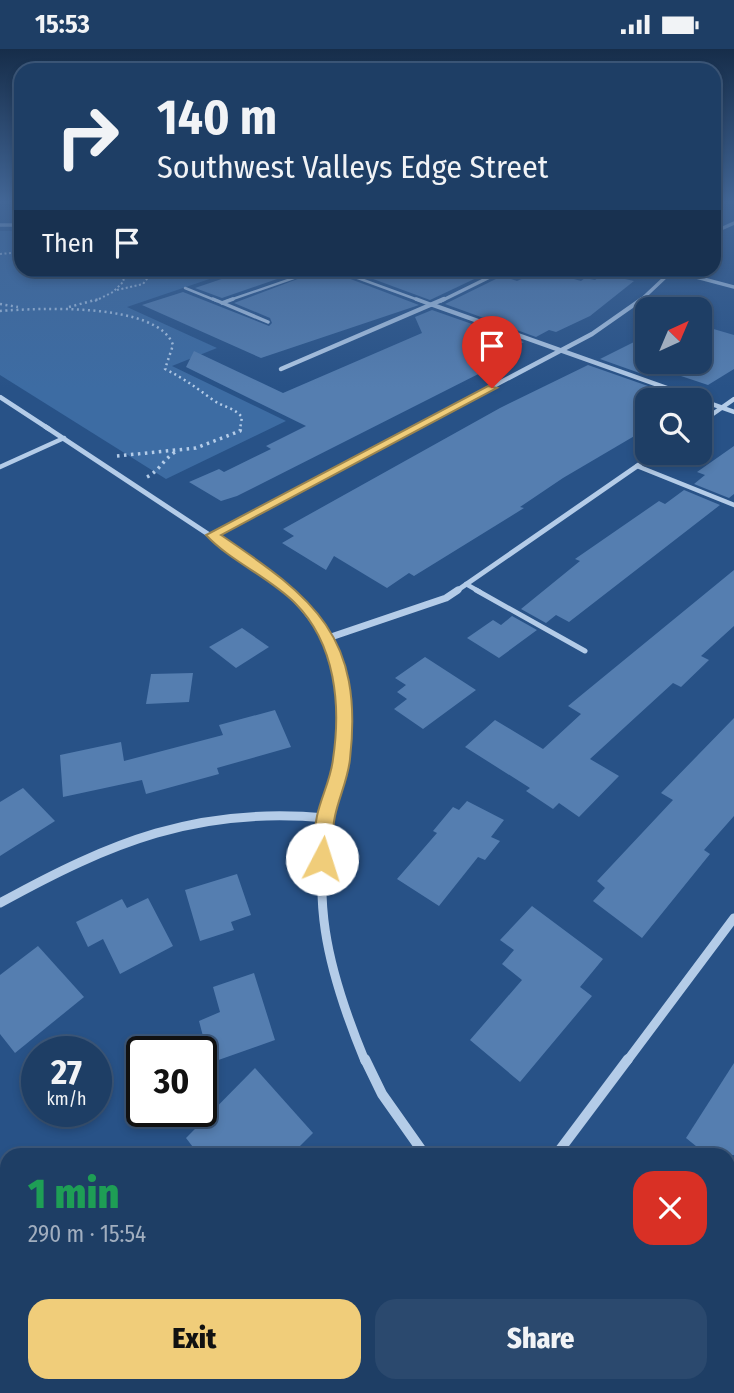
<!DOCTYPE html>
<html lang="en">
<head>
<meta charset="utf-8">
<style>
  :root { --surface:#1e3e65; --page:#2b496e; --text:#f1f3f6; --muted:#a1aebf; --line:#3c5779; --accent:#f0cd7a }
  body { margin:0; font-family:"Fira Sans Condensed",sans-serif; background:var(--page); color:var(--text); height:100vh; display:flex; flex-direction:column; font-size:26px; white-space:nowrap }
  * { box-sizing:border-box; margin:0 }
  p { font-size:23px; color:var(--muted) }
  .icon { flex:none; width:38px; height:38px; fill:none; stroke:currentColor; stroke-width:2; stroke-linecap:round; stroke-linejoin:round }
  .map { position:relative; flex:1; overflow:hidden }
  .panel { position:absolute; left:0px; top:1099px; width:735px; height:245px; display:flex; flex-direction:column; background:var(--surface); border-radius:21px 21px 0 0; box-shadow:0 4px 10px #0003,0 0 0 2px var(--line) }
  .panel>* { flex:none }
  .guide { position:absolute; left:14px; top:14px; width:707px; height:214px; border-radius:21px; box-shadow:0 4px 10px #0003,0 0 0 2px var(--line); background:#1e3e65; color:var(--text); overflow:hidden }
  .needle { width:46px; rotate:44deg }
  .tools { position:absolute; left:635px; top:248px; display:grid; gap:14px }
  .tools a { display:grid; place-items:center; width:77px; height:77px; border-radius:14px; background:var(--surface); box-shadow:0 4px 10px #0003,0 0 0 2px var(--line); font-size:35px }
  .speed { position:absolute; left:21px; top:987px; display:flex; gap:14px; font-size:35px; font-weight:700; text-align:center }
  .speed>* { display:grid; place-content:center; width:91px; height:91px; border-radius:50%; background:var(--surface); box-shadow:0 4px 10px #0003,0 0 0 2px var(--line); line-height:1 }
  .speed small { font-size:18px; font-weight:400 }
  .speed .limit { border:4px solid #111; border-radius:10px; background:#fff; color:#111 }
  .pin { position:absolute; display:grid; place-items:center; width:60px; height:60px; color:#fff; margin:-72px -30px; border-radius:50% 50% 50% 0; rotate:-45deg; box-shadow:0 0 7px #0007 }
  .pin .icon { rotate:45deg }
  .me { position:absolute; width:77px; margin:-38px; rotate:5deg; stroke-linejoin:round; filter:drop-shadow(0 0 5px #0008) }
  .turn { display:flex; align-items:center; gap:24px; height:147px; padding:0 28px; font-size:32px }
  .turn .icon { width:91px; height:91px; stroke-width:2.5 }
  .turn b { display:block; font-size:49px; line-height:60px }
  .then { display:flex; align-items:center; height:66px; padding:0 28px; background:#0003; gap:14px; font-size:26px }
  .round { display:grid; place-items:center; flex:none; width:74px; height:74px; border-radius:21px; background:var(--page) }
  .head { display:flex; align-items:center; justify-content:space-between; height:119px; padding:0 28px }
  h1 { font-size:42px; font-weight:800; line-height:52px; color:#1e9e55 }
  .cta { display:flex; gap:14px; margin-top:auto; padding:14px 28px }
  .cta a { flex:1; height:80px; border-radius:21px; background:var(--accent); color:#111; font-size:28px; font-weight:800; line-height:80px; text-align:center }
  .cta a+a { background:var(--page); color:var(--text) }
  .status { display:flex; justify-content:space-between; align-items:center; height:49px; padding:0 35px; background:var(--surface); direction:ltr }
  .status svg { height:19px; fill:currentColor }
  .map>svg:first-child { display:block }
  .green { fill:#3d6ca3 }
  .building { fill:#557eb0 }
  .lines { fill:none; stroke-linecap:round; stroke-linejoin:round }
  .path-far2 { stroke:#b4cce8; stroke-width:2; stroke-dasharray:2 2.5; stroke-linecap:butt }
  .path-far1 { stroke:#b4cce8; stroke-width:2.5; stroke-dasharray:2 3.5; stroke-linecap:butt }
  .path { stroke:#b4cce8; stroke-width:3.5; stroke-dasharray:2.5 4.5; stroke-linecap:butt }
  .lane-far3 { stroke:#b4cce8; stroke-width:2.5 }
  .lane-far2 { stroke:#b4cce8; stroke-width:3.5 }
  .lane-far1 { stroke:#b4cce8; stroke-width:4.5 }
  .lane { stroke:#b4cce8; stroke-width:5 }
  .street-far5 { stroke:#b4cce8; stroke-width:3.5 }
  .street-far4 { stroke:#b4cce8; stroke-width:4.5 }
  .street-far3 { stroke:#b4cce8; stroke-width:5 }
  .street-far2 { stroke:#b4cce8; stroke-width:7 }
  .street-far1 { stroke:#b4cce8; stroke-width:9 }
  .street { stroke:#b4cce8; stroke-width:10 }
  .route { fill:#f0cd7a; stroke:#9c854f; stroke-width:2 }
</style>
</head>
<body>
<div class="status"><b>15:53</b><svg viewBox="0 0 49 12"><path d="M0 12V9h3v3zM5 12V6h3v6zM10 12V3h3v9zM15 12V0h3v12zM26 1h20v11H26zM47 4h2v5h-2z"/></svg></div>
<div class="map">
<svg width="734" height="1344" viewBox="0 0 734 1344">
  <rect width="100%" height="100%" fill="#285287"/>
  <polygon class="green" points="0,182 21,182 21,220 236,221 127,258 217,299 172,317 286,372 166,430 0,326"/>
  <g class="building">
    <polygon points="251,220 306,220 222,249 195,239"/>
    <polygon points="324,220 419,256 261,309 142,256 183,243 269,277 272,274 270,269 234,254"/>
    <polygon points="346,220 481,220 489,223 430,251"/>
    <polygon points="542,221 581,232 585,229 595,231 603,225 634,232 590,267 556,283 549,281 536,288 445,255 502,227 517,232"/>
    <polygon points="432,261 524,293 500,305 510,309 237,447 221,452 189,433 219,420 224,423 271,400 266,397 306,377 186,318 194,302 283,344 422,284 415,268"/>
    <polygon points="700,276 734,286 734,320 708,336 681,327 700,315"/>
    <polygon points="648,286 648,327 600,310"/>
    <polygon points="588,316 648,337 648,379 563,429 520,458 524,459 414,527 409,524 387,539 334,507 326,521 282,494 294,487 283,480 500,359"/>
    <polygon points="734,397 734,445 729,449 694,435 705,426 697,423"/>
    <polygon points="684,441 720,456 569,573 556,566 546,574 521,560 580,512 575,510 659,452 665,455"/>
    <polygon points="734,521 734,577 701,607 709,611 681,638 673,634 590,710 619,727 579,768 559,754 553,760 526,742 530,739 465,698 495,671 543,700 581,665 568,657"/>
    <polygon points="512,567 537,581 499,609 467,589 493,571 501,576"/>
    <polygon points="242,579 269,598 236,619 209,598"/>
    <polygon points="425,608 476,641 423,680 394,660 407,650 397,643 406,636 395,629"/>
    <polygon points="193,624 189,653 146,655 151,625"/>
    <polygon points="275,661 291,698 217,719 219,725 146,745 142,731 63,748 60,706 121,693 124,712 223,686 219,676"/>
    <polygon points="734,669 734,767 704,801 710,805 642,889 593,852 605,839 597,832 673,751 661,744"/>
    <polygon points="23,739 55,772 0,807 0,753"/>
    <polygon points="467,752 504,771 491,788 500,792 485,811 478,808 439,857 397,830 437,784 433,782 453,758 459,761"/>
    <polygon points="237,825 251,866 231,873 234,881 200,892 185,841"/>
    <polygon points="148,849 173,897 120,925 103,890 88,898 76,873 122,850 127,859"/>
    <polygon points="532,857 603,910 580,938 592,947 520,1033 470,991 522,931 502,915 514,901 500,891"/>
    <polygon points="38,897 84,948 15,1004 0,985 0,926"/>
    <polygon points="254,924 275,991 210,1014 199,972 220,963 213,938"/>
    <polygon points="734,1014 734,1106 707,1106 686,1089"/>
    <polygon points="255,1019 313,1084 291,1106 199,1106 186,1089"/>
  </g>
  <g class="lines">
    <g class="path-far2">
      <polyline points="0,205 21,203"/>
      <polyline points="155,223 176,229"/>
      <polyline points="155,223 192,220"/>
      <polyline points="117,241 143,235 154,221"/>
      <polyline points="95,252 113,243 124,232 120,220"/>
    </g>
    <g class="path-far1">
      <polyline points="0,255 18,258"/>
      <polyline points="69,258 99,250"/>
      <path d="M0 262C38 259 158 253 173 296L165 320C183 329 197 339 213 351 223 358 233 358 242 368L240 380"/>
    </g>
    <g class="path">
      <polyline points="117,407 196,399 240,382 241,378"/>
      <path d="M147 428C159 422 163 411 175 403"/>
    </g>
    <g class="lane-far3">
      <polyline points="333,220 421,252"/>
      <polyline points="185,239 217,252"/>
      <polyline points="227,252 320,220"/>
    </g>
    <g class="lane-far2">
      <polyline points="213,250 268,273"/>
      <polyline points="416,250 432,256"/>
      <polyline points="222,254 233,250"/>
    </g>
    <g class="lane-far1">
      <polyline points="637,417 734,456"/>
      <polyline points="0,418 64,389"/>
      <polyline points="466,535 480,543"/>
    </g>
    <polyline class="lane" points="476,541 585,602"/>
    <g class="street-far5">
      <polyline points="0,176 21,176"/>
      <polyline points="714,183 734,174"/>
      <polyline points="666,220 734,238"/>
      <polyline points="441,252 506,220"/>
      <polyline points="640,252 674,220"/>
    </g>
    <g class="street-far4">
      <polyline points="433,256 734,363"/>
      <polyline points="281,320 444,250"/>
      <polyline points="0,348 49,380"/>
      <polyline points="700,374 734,350"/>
      <polyline points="412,380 592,285 642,250"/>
    </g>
    <g class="street-far3">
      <polyline points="46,378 270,526 288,543"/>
      <polyline points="212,486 416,378"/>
      <polyline points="455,543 656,404"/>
    </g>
    <g class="street-far2">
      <path d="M286 541C351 601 353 668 333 749"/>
      <polyline points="328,589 446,549 458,541"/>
    </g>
    <g class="street-far1">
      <path d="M333 747C308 846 327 920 365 1012"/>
      <path d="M0 854C111 793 197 757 326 769"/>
      <polyline points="627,1012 734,869"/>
    </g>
    <g class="street">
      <polyline points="365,1010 382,1045 425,1106"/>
      <polyline points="556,1106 628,1010"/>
      <polyline points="648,1337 655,1344"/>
    </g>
  </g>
  <linearGradient id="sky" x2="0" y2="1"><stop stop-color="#162d4a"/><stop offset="0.45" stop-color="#426696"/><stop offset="1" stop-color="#426696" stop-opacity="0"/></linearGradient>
  <rect width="734" height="339" fill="url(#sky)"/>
  <path class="route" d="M488 337 497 339 221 486C314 549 364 587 350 710 348 730 339 748 335 767 332 781 332 796 331 810L322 818 315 816 313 810C314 796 314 781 317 767 321 748 331 730 333 710 341 657 336 595 295 554 269 528 230 512 206 486Z"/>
</svg>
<div class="tools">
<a><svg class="needle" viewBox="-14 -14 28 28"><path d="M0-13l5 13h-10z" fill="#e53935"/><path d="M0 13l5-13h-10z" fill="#a1aebf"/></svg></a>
<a><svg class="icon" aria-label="search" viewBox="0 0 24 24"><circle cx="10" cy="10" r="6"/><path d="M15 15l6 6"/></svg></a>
</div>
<div class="speed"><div>27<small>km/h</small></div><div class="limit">30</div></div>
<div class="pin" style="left:492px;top:339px;background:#d93025"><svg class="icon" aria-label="arrive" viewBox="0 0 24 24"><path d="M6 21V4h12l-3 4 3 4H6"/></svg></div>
<svg class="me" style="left:322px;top:810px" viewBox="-20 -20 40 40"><circle r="19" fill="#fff"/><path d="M0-13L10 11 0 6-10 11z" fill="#f0cd7a"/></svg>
<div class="guide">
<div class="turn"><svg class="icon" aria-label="right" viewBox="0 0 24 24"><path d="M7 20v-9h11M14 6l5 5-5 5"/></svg><div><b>140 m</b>Southwest Valleys Edge Street</div></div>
<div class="then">Then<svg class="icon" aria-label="arrive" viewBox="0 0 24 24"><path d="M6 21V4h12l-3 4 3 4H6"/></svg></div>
</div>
<section class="panel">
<div class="head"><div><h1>1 min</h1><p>290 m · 15:54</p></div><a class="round" style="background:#d93025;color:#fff"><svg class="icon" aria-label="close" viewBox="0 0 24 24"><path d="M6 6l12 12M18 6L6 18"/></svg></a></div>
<div class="cta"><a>Exit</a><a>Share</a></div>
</section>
</div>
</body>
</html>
